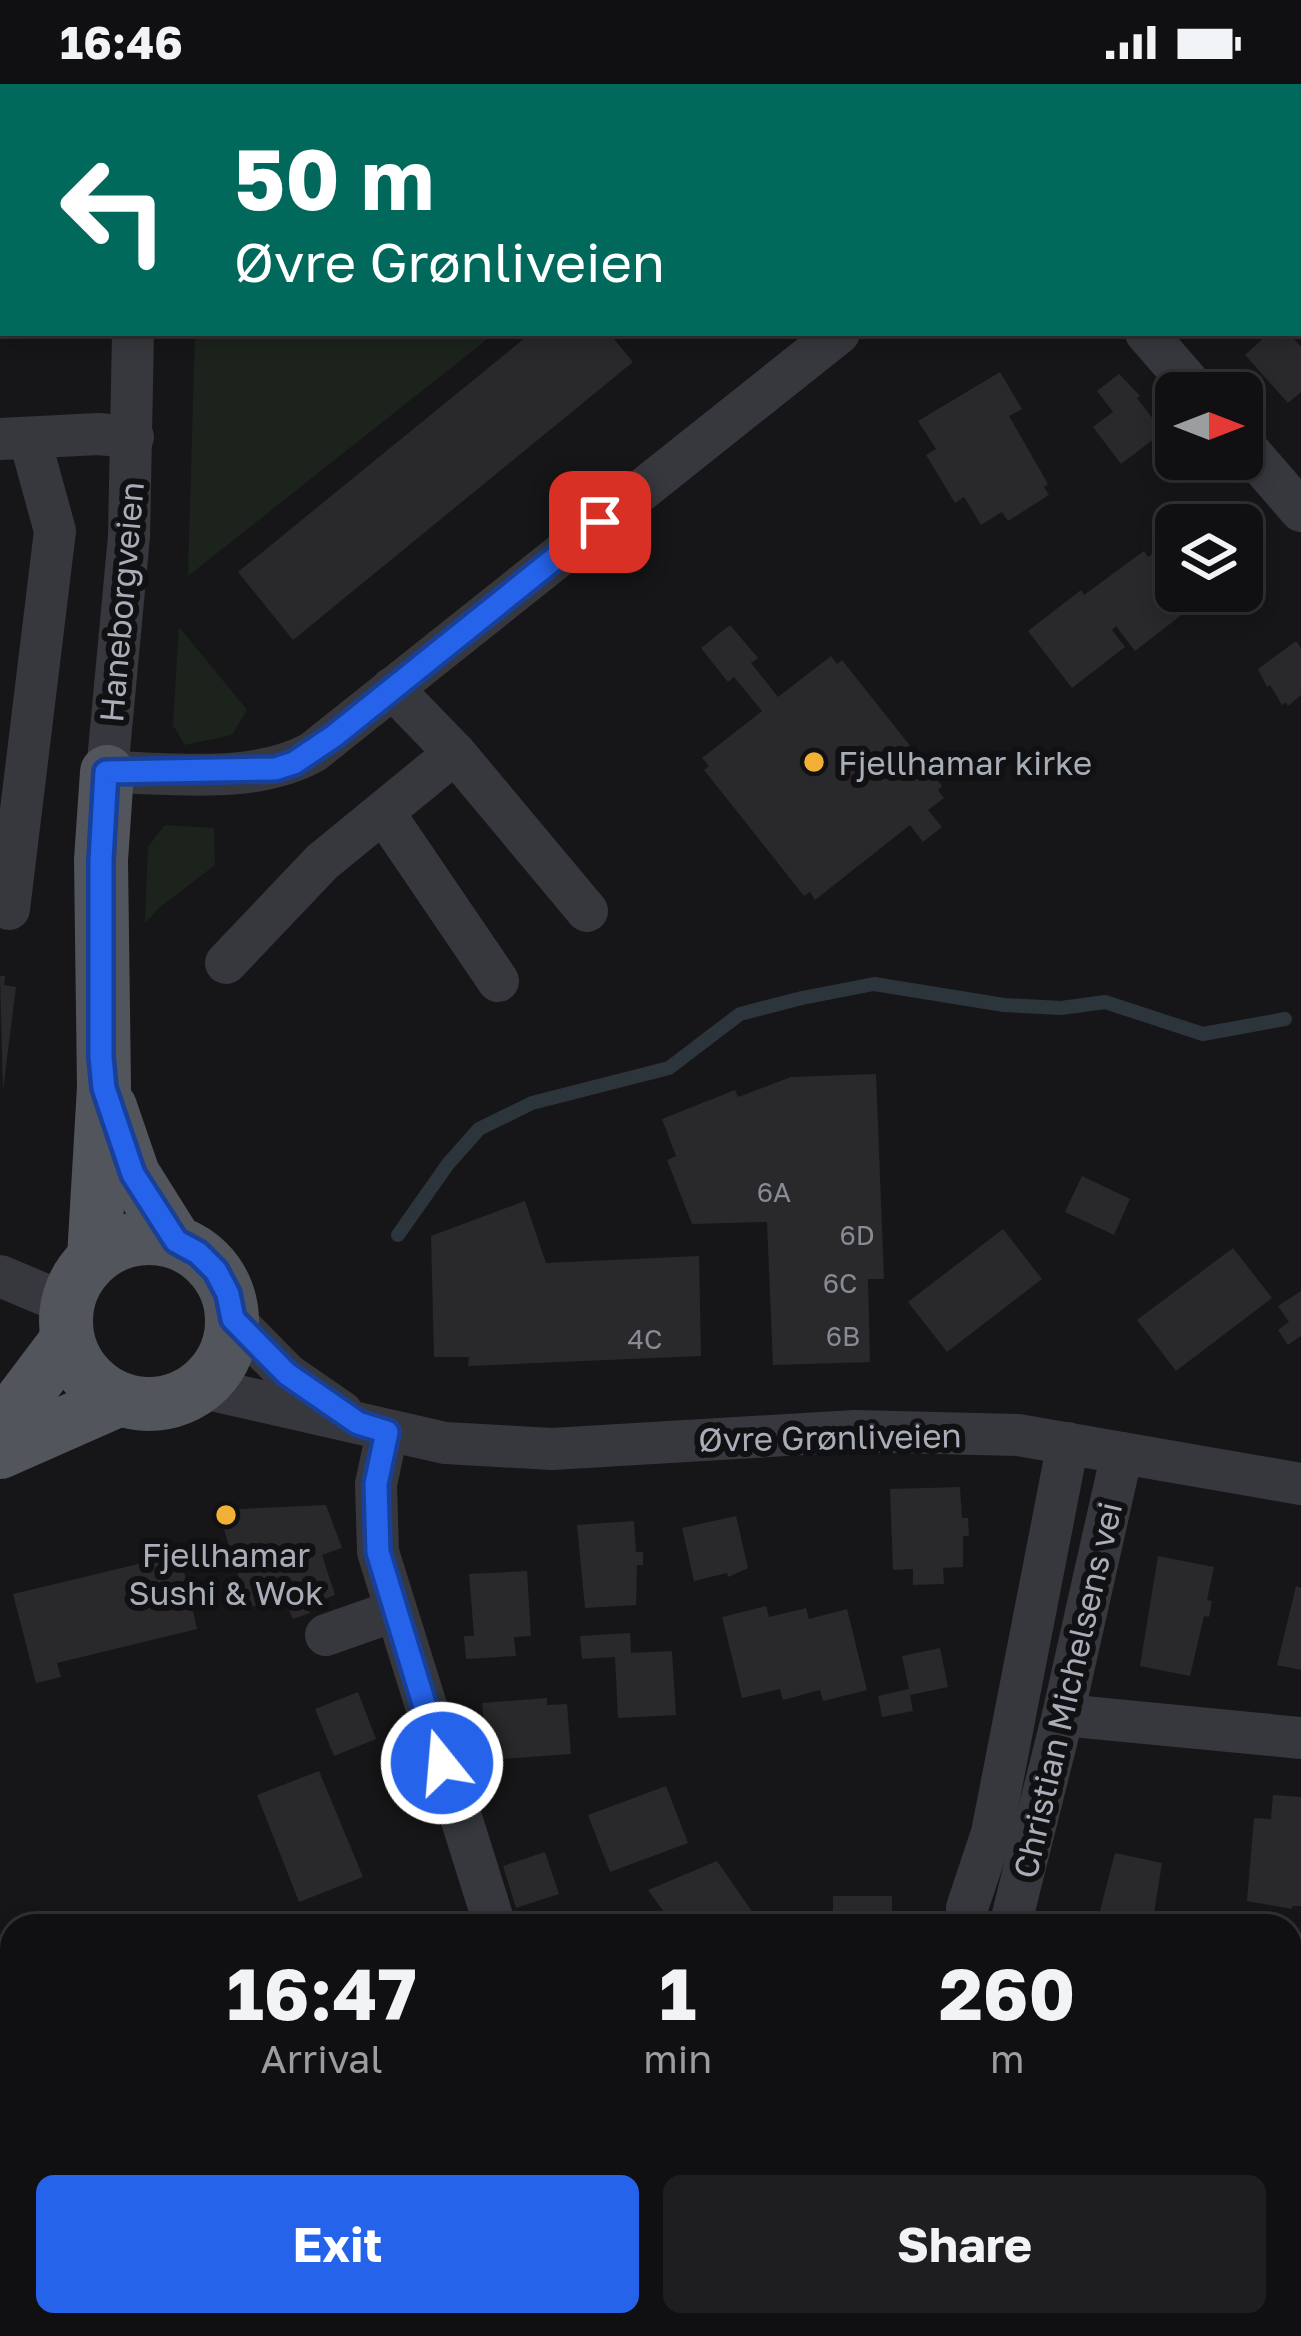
<!DOCTYPE html>
<html lang="en">
<head>
<meta charset="utf-8">
<style>
  :root { --surface:#101012; --page:#1e1e20; --text:#f1f3f6; --muted:#9c9d9f; --line:#303032; --accent:#2563eb }
  body { margin:0; font-family:"Golos Text",sans-serif; background:var(--page); color:var(--text); height:100vh; display:flex; flex-direction:column; font-size:45px; white-space:nowrap }
  * { box-sizing:border-box; margin:0 }
  p { font-size:39px; color:var(--muted) }
  .icon { flex:none; width:66px; height:66px; fill:none; stroke:currentColor; stroke-width:2; stroke-linecap:round; stroke-linejoin:round }
  .map { position:relative; flex:1; overflow:hidden }
  .details { position:absolute; left:0px; top:1830px; width:1302px; height:423px; display:flex; flex-direction:column; background:var(--surface); border-radius:36px 36px 0 0; box-shadow:0 6px 18px #0003,0 0 0 3px var(--line) }
  .details>* { flex:none }
  .guide { position:absolute; left:0px; top:0px; width:1302px; height:252px; box-shadow:0 6px 18px #0003,0 0 0 3px var(--line); background:#00695c; color:#fff; overflow:hidden }
  .needle { width:78px; rotate:90deg }
  .buttons { position:absolute; left:1155px; top:288px; display:grid; gap:24px }
  .buttons a { display:grid; place-items:center; width:108px; height:108px; border-radius:18px; background:var(--surface); box-shadow:0 6px 18px #0003,0 0 0 3px var(--line); font-size:60px }
  .pin { position:absolute; display:grid; place-items:center; width:102px; height:102px; color:#fff; margin:-51px; border-radius:24px; box-shadow:0 6px 18px #0006 }
  .me { position:absolute; width:132px; margin:-66px; rotate:343deg; stroke-linejoin:round; filter:drop-shadow(0 0 9px #0008) }
  .turn { display:flex; align-items:center; gap:42px; height:252px; padding:0 36px; font-size:54px }
  .turn .icon { width:156px; height:156px; stroke-width:2.5 }
  .turn b { display:block; font-size:84px; line-height:102px }
  .eta { display:flex; justify-content:space-evenly; align-items:center; height:204px; text-align:center }
  .eta b { font-size:72px; font-weight:700; line-height:84px }
  .action { display:flex; gap:24px; margin-top:auto; padding:24px 36px }
  .action a { flex:1; height:138px; border-radius:18px; background:var(--accent); color:#fff; font-size:48px; font-weight:700; line-height:138px; text-align:center }
  .action a+a { background:var(--page); color:var(--text) }
  .status { display:flex; justify-content:space-between; align-items:center; height:84px; padding:0 60px; background:var(--surface); direction:ltr }
  .status svg { height:33px; fill:currentColor }
  .map>svg:first-child { display:block }
  .green { fill:#1c231d }
  .lines { fill:none; stroke-linecap:round; stroke-linejoin:round }
  .stream { stroke:#2c353c; stroke-width:14 }
  .building { fill:#29292c }
  .minor { stroke:#37383d; stroke-width:42 }
  .major { stroke:#53555c; stroke-width:54 }
  .rail { stroke:#4a4c52; stroke-width:9; stroke-dasharray:15 12; stroke-linecap:butt }
  .route-casing { stroke:#184099; stroke-width:30 }
  .route { stroke:#2563eb; stroke-width:21 }
  .poi-dot { fill:#f2b134; stroke:#111113; stroke-width:4.5 }
  .labels { text-anchor:middle; dominant-baseline:central; stroke-width:12; stroke-linejoin:round; paint-order:stroke }
  .number-label { font-size:27px; fill:#888b94 }
  .street-label { font-size:33px; fill:#a8adb8; stroke:#111113 }
  .poi-label { font-size:33px; fill:#a8adb8; stroke:#111113; text-anchor:start }
</style>
</head>
<body>
<div class="status"><b>16:46</b><svg viewBox="0 0 49 12"><path d="M0 12V9h3v3zM5 12V6h3v6zM10 12V3h3v9zM15 12V0h3v12zM26 1h20v11H26zM47 4h2v5h-2z"/></svg></div>
<div class="map">
<svg width="1301" height="2252" viewBox="0 0 1301 2252">
  <rect width="100%" height="100%" fill="#161618"/>
  <g class="green">
    <polygon points="195,249 495,249 188,492"/>
    <polygon points="179,543 247,626 232,651 185,661 173,641"/>
    <polygon points="165,741 214,744 215,781 160,823 145,839 148,763"/>
  </g>
  <g class="lines">
    <polyline class="stream" points="398,1151 448,1080 479,1045 532,1019 669,984 740,930 802,914 874,900 1004,921 1061,924 1105,918 1203,950 1285,935"/>
  </g>
  <g class="building">
    <polygon points="531,249 609,249 633,278 293,556 238,488"/>
    <polygon points="1269,249 1289,249 1301,263 1301,308 1288,319 1245,271"/>
    <polygon points="1000,288 1022,325 1009,332 1048,400 1044,403 1049,411 1008,437 1002,428 981,441 964,413 955,419 926,371 936,365 918,337"/>
    <polygon points="1119,290 1140,312 1137,314 1163,348 1121,380 1093,343 1113,328 1097,307"/>
    <polygon points="1224,426 1236,441 1192,441 1206,430 1211,436"/>
    <polygon points="1176,453 1175,508 1189,525 1135,567 1116,542 1112,546 1125,563 1072,604 1028,547 1081,506 1084,511 1144,467 1148,473"/>
    <polygon points="1180,507 1230,507 1198,529"/>
    <polygon points="730,541 758,574 751,579 778,613 831,572 837,580 842,576 942,702 938,706 944,714 928,726 942,743 923,758 910,741 815,816 810,808 804,812 704,686 709,682 702,674 762,627 734,593 728,598 701,564"/>
    <polygon points="1296,557 1301,564 1301,611 1288,622 1285,618 1282,621 1270,601 1267,603 1258,585"/>
    <polygon points="0,892 5,892 4,901 16,903 3,1006"/>
    <polygon points="876,990 884,1195 868,1195 870,1278 773,1281 767,1138 692,1140 667,1076 676,1072 662,1035 735,1006 738,1013 791,993"/>
    <polygon points="1082,1092 1130,1115 1114,1151 1065,1128"/>
    <polygon points="525,1117 546,1179 699,1172 701,1272 468,1282 469,1273 434,1273 431,1152"/>
    <polygon points="1003,1145 1042,1195 947,1268 908,1218"/>
    <polygon points="1233,1164 1272,1214 1176,1287 1137,1236"/>
    <polygon points="1301,1207 1301,1252 1288,1261 1278,1246 1289,1238 1278,1222"/>
    <polygon points="960,1403 962,1434 968,1434 969,1452 963,1452 963,1483 943,1484 944,1500 913,1501 913,1485 893,1486 890,1405"/>
    <polygon points="326,1421 342,1464 322,1471 335,1511 308,1521 310,1529 293,1535 282,1512 248,1524 218,1426"/>
    <polygon points="736,1432 748,1484 728,1493 727,1489 694,1497 682,1444"/>
    <polygon points="634,1437 636,1468 643,1468 643,1481 637,1481 636,1521 585,1524 577,1441"/>
    <polygon points="180,1470 197,1545 57,1579 61,1593 36,1599 13,1510"/>
    <polygon points="1158,1472 1214,1483 1207,1516 1212,1517 1209,1533 1204,1532 1190,1592 1140,1582"/>
    <polygon points="527,1487 531,1552 514,1553 516,1572 466,1575 464,1552 474,1552 469,1490"/>
    <polygon points="1296,1502 1301,1504 1301,1586 1277,1581"/>
    <polygon points="766,1522 769,1533 806,1524 809,1535 847,1525 867,1606 823,1617 820,1606 783,1616 780,1605 742,1614 722,1533"/>
    <polygon points="630,1549 631,1569 672,1567 676,1631 618,1634 615,1573 582,1575 580,1552"/>
    <polygon points="940,1564 948,1603 910,1611 913,1627 882,1633 878,1612 909,1605 902,1572"/>
    <polygon points="358,1608 376,1655 334,1672 315,1625"/>
    <polygon points="547,1614 547,1621 567,1620 571,1670 487,1676 482,1619"/>
    <polygon points="319,1687 363,1793 299,1818 257,1711"/>
    <polygon points="666,1702 688,1759 610,1788 588,1731"/>
    <polygon points="1273,1711 1301,1713 1301,1822 1292,1822 1292,1825 1247,1817 1254,1734 1271,1735"/>
    <polygon points="545,1768 559,1810 516,1824 503,1782"/>
    <polygon points="1115,1769 1162,1779 1152,1842 1096,1842"/>
    <polygon points="717,1777 758,1836 749,1842 674,1842 648,1806"/>
    <polygon points="833,1812 892,1812 892,1831 916,1831 916,1842 811,1842 811,1830 833,1830"/>
    <polygon points="321,2241 403,2241 408,2252 313,2252 324,2247"/>
    <polygon points="544,2241 628,2241 625,2252 540,2252"/>
    <polygon points="984,2241 1019,2241 1017,2252 982,2252"/>
  </g>
  <g class="lines">
    <g class="minor">
      <polyline points="135,0 135,3"/>
      <polyline points="654,0 657,3"/>
      <polyline points="1182,3 1186,0"/>
      <path d="M133 249 129 452 107 688C172 689 254 701 313 668L839 249"/>
      <polyline points="1146,249 1198,309"/>
      <polyline points="0,355 98,350 133,353"/>
      <polyline points="1242,359 1301,427"/>
      <polyline points="392,604 455,669 587,827"/>
      <polyline points="384,729 498,897"/>
      <polyline points="9,825 55,447 30,356"/>
      <polyline points="226,879 322,778 455,669"/>
      <polyline points="0,1192 67,1220"/>
      <polyline points="233,1235 287,1290 342,1328"/>
      <polyline points="199,1303 445,1359 552,1365 855,1347 1018,1351 1301,1400"/>
      <polyline points="387,1349 376,1400 378,1468 495,1842"/>
      <polyline points="326,1551 394,1527"/>
      <polyline points="1063,1631 1301,1654"/>
      <polyline points="967,1824 992,1749 1068,1359"/>
      <polyline points="1010,1842 1063,1631 1122,1369"/>
      <polyline points="907,2252 910,2241"/>
    </g>
    <g class="major">
      <polyline points="110,1023 133,1090 175,1157"/>
      <circle cx="149" cy="1237" r="83"/>
      <polyline points="94,1174 104,1003 101,776 107,688"/>
      <polyline points="0,1345 67,1256"/>
      <polyline points="0,1368 120,1315"/>
    </g>
    <g class="rail">
      <polyline points="0,1981 12,2011"/>
      <polyline points="0,2146 12,2170"/>
      <polyline points="48,2241 54,2252"/>
      <polyline points="106,2241 110,2252"/>
    </g>
  </g>
  <g class="lines">
    <defs>
      <polyline id="route" points="442,1679 378,1468 376,1400 387,1348 358,1339 287,1290 233,1235 228,1210 216,1187 198,1169 176,1157 133,1090 104,1004 101,973 101,776 106,688 275,685 294,679 334,652 600,438"/>
    </defs>
    <use href="#route" class="route-casing"/>
    <use href="#route" class="route"/>
  </g>
  <g class="poi-dot">
    <circle cx="814" cy="678" r="12"/>
    <circle cx="226" cy="1431" r="12"/>
  </g>
  <g class="labels">
    <g class="number-label">
      <text x="774" y="1108">6A</text>
      <text x="857" y="1151">6D</text>
      <text x="840" y="1199">6C</text>
      <text x="843" y="1252">6B</text>
      <text x="645" y="1255">4C</text>
    </g>
    <g class="street-label">
      <text transform="translate(121 518) rotate(-85)">Haneborgveien</text>
      <text transform="translate(830 1353) rotate(-1)">Øvre Grønliveien</text>
      <text transform="translate(1067 1606) rotate(-77)">Christian Michelsens vei</text>
    </g>
    <g class="poi-label">
      <text x="838" y="678">Fjellhamar kirke</text>
      <text x="226" y="1470" text-anchor="middle">Fjellhamar<tspan x="226" dy="38">Sushi &amp; Wok</tspan></text>
    </g>
  </g>
</svg>
<div class="buttons">
<a><svg class="needle" viewBox="-14 -14 28 28"><path d="M0-13l5 13h-10z" fill="#e53935"/><path d="M0 13l5-13h-10z" fill="#9c9d9f"/></svg></a>
<a><svg class="icon" aria-label="layers" viewBox="0 0 24 24"><path d="M12 4l9 5-9 5-9-5zM3 14l9 5 9-5"/></svg></a>
</div>
<div class="pin" style="left:600px;top:438px;background:#d93025"><svg class="icon" aria-label="arrive" viewBox="0 0 24 24"><path d="M6 21V4h12l-3 4 3 4H6"/></svg></div>
<svg class="me" style="left:442px;top:1679px" viewBox="-20 -20 40 40"><circle r="17" fill="#2563eb" stroke="#fff" stroke-width="3"/><path d="M0-11L8 9 0 5-8 9z" fill="#fff"/></svg>
<div class="guide">
<div class="turn"><svg class="icon" aria-label="left" viewBox="0 0 24 24"><path d="M17 20v-9H6M10 6l-5 5 5 5"/></svg><div><b>50 m</b>Øvre Grønliveien</div></div>
</div>
<section class="details">
<div class="eta">
<div><b>16:47</b><p>Arrival</p></div>
<div><b>1</b><p>min</p></div>
<div><b>260</b><p>m</p></div>
</div>
<div class="action"><a>Exit</a><a>Share</a></div>
</section>
</div>
</body>
</html>
